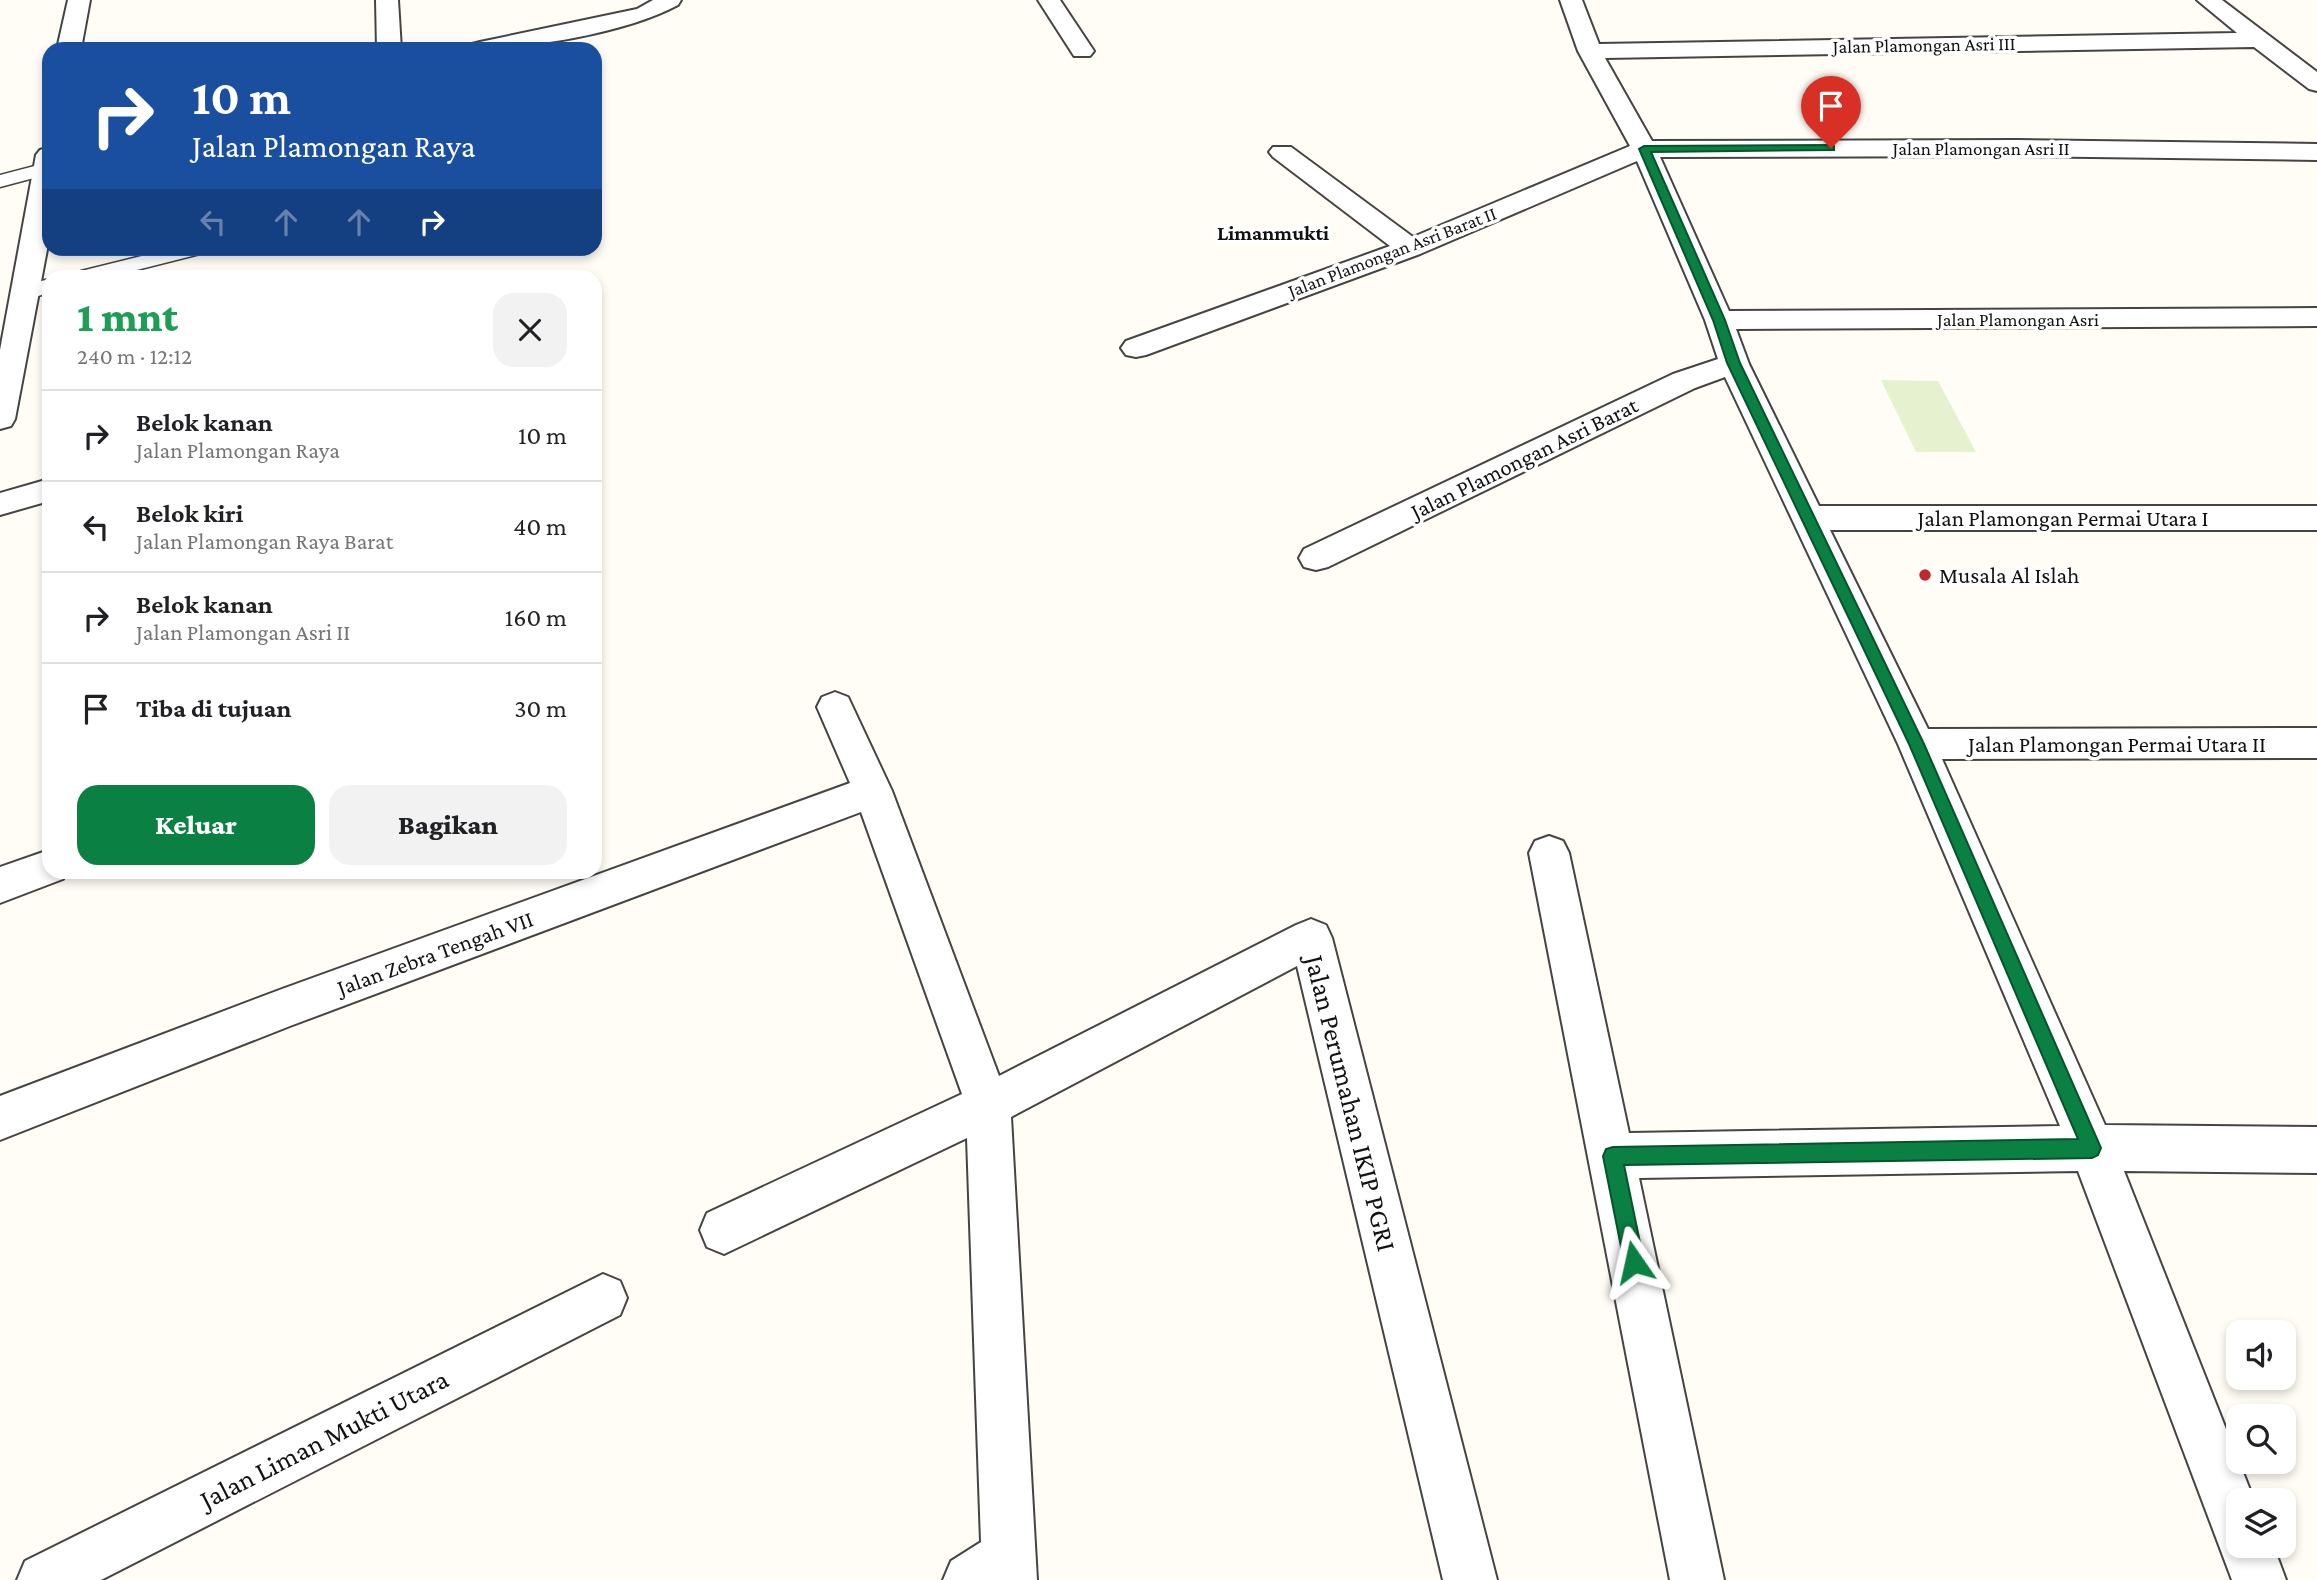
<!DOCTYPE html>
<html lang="id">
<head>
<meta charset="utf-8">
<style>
  :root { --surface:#fff; --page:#f2f2f2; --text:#202124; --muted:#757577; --line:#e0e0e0; --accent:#0b8043 }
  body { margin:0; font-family:"Crimson Pro",serif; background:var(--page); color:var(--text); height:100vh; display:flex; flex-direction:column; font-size:26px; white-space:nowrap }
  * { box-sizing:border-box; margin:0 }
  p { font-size:23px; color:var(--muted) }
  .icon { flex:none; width:38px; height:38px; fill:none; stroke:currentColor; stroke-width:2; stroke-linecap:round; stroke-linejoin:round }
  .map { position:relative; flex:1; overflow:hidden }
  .sheet { position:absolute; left:42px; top:270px; width:560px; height:609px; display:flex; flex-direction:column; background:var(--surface); border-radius:21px; box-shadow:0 4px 10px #0003 }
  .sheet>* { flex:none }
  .banner { position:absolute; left:42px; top:42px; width:560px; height:214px; border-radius:21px; box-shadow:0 4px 10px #0003; background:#1a4fa0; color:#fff; overflow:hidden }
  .fabs { position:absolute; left:2226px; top:1320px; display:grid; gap:14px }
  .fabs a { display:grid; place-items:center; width:70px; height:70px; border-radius:14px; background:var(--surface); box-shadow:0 4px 10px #0003; font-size:35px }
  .pin { position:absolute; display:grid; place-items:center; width:60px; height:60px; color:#fff; margin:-72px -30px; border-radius:50% 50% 50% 0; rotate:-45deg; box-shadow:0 0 7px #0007 }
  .pin .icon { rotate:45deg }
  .me { position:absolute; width:77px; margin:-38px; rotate:349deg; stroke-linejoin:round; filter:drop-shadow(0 0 5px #0008) }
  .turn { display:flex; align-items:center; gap:24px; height:147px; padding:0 35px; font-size:32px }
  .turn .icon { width:91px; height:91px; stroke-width:2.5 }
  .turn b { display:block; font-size:49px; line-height:60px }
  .lanes { display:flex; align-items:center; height:66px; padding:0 35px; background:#0003; justify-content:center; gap:35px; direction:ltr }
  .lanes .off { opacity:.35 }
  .round { display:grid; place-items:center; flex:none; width:74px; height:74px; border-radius:21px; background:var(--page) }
  .head { display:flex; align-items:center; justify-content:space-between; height:119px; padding:0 35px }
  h1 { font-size:42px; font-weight:800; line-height:52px; color:#1e9e55 }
  .button { display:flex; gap:14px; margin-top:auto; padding:14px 35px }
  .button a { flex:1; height:80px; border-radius:21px; background:var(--accent); color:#fff; font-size:28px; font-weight:800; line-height:80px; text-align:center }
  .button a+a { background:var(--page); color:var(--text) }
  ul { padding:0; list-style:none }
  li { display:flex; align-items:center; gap:21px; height:91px; padding:0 35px; border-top:2px solid var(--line) }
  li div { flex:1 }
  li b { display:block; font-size:26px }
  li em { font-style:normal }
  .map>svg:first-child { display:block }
  .pitch { fill:#e6f2cf }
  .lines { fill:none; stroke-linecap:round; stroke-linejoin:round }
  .service-casing { stroke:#444; stroke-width:3 }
  .minor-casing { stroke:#444; stroke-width:4 }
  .tertiary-casing { stroke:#444; stroke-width:4 }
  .service { fill:#fff; fill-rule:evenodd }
  .minor { fill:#fff; fill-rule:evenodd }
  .tertiary { fill:#fff; fill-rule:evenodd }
  .route { fill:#0b8043; stroke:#07532c; stroke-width:2 }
  .poi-dot { fill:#c4262e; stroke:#fff; stroke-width:2.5 }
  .labels { text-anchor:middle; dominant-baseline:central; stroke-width:7; stroke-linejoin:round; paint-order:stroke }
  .far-street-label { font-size:19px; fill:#111; stroke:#fff }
  .far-quarter-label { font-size:21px; font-weight:bold; fill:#111; stroke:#fff }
  .street-label { font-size:23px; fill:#111; stroke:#fff }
  .poi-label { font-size:23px; fill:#111; stroke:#fff; text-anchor:start }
  .near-street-label { font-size:28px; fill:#111; stroke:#fff }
</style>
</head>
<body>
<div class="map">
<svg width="2317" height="1580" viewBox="0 0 2317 1580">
  <rect width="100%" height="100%" fill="#fffdf5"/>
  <polygon class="pitch" points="1881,380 1938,381 1976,452 1916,452"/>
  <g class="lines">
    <defs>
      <g id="service">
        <polygon points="46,163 49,164 49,174 0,187 0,175"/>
        <polygon points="174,248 211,248 208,252 113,276 78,276 81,271"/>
        <polygon points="49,279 49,293 27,299 16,292 19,287"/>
      </g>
      <g id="minor">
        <polygon points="376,0 398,0 401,49 377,49"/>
        <path d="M653 0H681L678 5C626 33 528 49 468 49L472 44 480 42 637 9Z"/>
        <polygon points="1038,0 1060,0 1094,51 1090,56 1074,56"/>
        <polygon points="1560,0 1582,0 1599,44 2237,33 2197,0 2222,0 2317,72 2317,91 2309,89 2254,47 1605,58 1652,141 2017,140 2317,144 2317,160 2017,156 1660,157 1729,311 2317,308 2317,326 1736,329 1749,364 1819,506 2317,506 2317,530 1830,530 1928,729 2317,728 2317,758 1942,759 2105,1125 2317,1127 2317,1173 2124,1171 2254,1500 2238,1500 2238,1545 2273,1545 2286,1580 2232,1580 2078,1171 1639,1178 1724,1580 1670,1580 1529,853 1535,841 1549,836 1563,841 1569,853 1629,1133 2060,1126 1898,744 1725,377 1695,388 1328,567 1316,570 1304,567 1299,558 1304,549 1673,374 1718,359 1705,320 1637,161 1420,254 1146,355 1136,357 1126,355 1121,348 1126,341 1390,246 1273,157 1269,152 1273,147 1291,147 1413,237 1630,146 1578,51"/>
        <polygon points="49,479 49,501 0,515 0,493"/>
        <polygon points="835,692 848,697 892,791 999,1076 1296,925 1311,919 1326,925 1332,938 1497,1580 1443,1580 1297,966 1011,1117 1037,1580 943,1580 951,1561 981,1542 967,1138 724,1254 707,1247 700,1230 707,1213 962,1094 861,812 290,1026 0,1140 0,1096 282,989 850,783 817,707 822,697"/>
        <polygon points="49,850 49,872 67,872 63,879 0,903 0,867"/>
        <polygon points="603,1274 620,1281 627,1298 620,1315 101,1580 17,1580 25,1561"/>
      </g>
      <g id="tertiary">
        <polygon points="68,0 90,0 81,49 57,49"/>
        <polygon points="49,147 49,239 15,419 11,426 0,429 0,350 36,155 40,150"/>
      </g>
    </defs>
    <use href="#service" class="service-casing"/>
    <use href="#minor" class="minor-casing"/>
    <use href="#tertiary" class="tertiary-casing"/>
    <use href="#service" class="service"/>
    <use href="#minor" class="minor"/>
    <use href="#tertiary" class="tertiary"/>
  </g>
  <polygon class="route" points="1831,145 1834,146 1834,150 1651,152 1725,320 1740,363 1924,744 2101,1148 2098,1155 2092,1158 1624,1165 1644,1262 1641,1269 1634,1272 1627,1269 1624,1262 1603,1156 1606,1149 1613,1147 2078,1139 1909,744 1727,363 1713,320 1639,149 1644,146"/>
  <circle class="poi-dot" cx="1925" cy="575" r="7"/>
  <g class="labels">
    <g class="far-street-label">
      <text transform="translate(1924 45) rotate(-1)">Jalan Plamongan Asri III</text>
      <text x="1981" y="148">Jalan Plamongan Asri II</text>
      <text transform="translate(1392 252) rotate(-21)">Jalan Plamongan Asri Barat II</text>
      <text x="2018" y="319">Jalan Plamongan Asri</text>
    </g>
    <g class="far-quarter-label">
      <text x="1273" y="233">Limanmukti</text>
    </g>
    <g class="street-label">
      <text transform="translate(1524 458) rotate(-26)">Jalan Plamongan Asri Barat</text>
      <text x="2063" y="518">Jalan Plamongan Permai Utara I</text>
      <text x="2117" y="744">Jalan Plamongan Permai Utara II</text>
      <text transform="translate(435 953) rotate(-20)">Jalan Zebra Tengah VII</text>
    </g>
    <g class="poi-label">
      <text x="1939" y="575">Musala Al Islah</text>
    </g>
    <g class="near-street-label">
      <text transform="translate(1351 1103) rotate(76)">Jalan Perumahan IKIP PGRI</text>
      <text transform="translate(324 1439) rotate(-27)">Jalan Liman Mukti Utara</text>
    </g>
  </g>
</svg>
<div class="fabs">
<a><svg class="icon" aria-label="sound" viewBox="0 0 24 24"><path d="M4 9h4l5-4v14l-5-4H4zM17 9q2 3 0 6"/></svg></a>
<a><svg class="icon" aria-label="search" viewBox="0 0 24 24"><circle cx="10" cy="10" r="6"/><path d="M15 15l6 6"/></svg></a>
<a><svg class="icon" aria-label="layers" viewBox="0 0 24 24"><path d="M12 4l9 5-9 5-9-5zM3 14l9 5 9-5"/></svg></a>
</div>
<div class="pin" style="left:1831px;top:148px;background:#d93025"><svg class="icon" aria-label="arrive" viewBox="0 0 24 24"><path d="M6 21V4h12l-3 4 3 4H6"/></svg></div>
<svg class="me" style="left:1634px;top:1262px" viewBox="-20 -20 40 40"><path d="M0-17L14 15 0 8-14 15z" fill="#0b8043" stroke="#fff" stroke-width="4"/></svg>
<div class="banner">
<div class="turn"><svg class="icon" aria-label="right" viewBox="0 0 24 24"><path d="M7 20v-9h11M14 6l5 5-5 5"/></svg><div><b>10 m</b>Jalan Plamongan Raya</div></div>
<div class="lanes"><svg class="icon off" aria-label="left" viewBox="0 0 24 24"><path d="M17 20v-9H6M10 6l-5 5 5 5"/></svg><svg class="icon off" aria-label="ahead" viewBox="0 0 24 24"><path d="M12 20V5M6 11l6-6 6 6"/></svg><svg class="icon off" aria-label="ahead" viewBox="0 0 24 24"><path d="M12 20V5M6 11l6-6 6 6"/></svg><svg class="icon" aria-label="right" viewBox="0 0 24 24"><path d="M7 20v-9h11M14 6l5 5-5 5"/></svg></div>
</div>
<section class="sheet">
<div class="head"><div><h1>1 mnt</h1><p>240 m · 12:12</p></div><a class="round"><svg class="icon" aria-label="close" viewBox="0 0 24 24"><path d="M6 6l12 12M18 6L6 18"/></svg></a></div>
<ul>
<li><svg class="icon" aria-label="right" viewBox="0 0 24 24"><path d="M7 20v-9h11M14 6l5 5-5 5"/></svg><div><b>Belok kanan</b><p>Jalan Plamongan Raya</p></div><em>10 m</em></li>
<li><svg class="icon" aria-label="left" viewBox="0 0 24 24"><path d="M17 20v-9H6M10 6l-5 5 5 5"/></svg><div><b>Belok kiri</b><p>Jalan Plamongan Raya Barat</p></div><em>40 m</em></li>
<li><svg class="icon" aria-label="right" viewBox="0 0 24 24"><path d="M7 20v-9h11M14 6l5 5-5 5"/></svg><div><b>Belok kanan</b><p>Jalan Plamongan Asri II</p></div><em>160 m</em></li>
<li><svg class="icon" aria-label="arrive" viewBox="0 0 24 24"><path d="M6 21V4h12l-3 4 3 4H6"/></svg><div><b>Tiba di tujuan</b></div><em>30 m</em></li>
</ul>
<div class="button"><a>Keluar</a><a>Bagikan</a></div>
</section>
</div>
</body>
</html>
